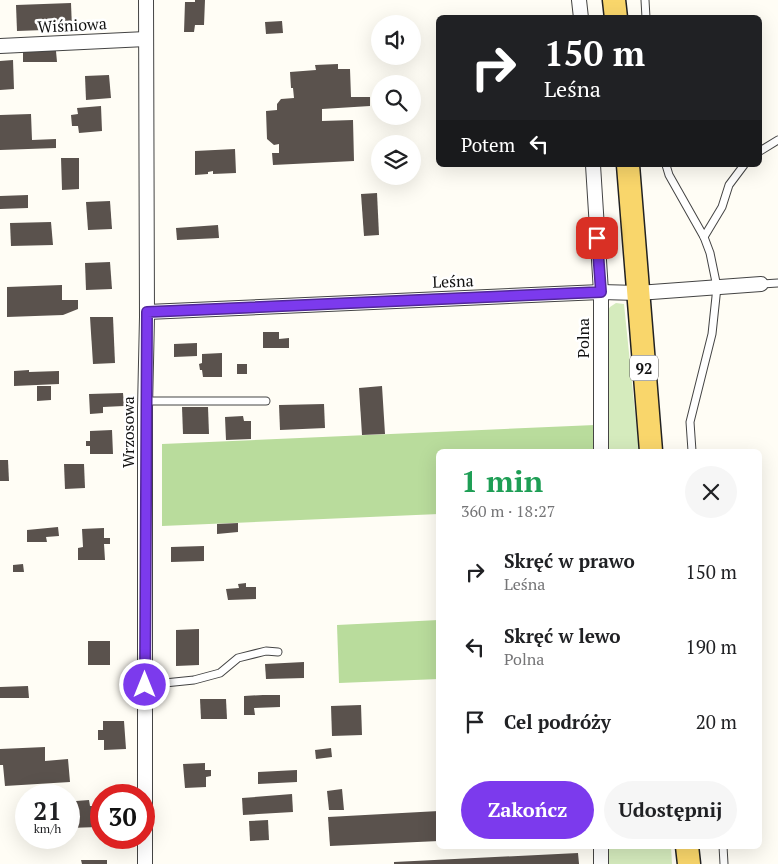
<!DOCTYPE html>
<html lang="pl">
<head>
<meta charset="utf-8">
<style>
  :root { --surface:#fff; --page:#f6f6f6; --text:#202124; --muted:#757577; --accent:#7c3aed }
  body { margin:0; font-family:"PT Serif",serif; background:var(--page); color:var(--text); height:100vh; display:flex; flex-direction:column; font-size:19px; white-space:nowrap }
  * { box-sizing:border-box; margin:0 }
  p { font-size:16px; color:var(--muted) }
  .icon { flex:none; width:28px; height:28px; fill:none; stroke:currentColor; stroke-width:2; stroke-linecap:round; stroke-linejoin:round }
  .map { position:relative; flex:1; overflow:hidden }
  .side { position:absolute; left:436px; top:449px; width:326px; height:400px; display:flex; flex-direction:column; background:var(--surface); border-radius:8px; box-shadow:0 5px 20px #0002 }
  .side>* { flex:none }
  .guide { position:absolute; left:436px; top:15px; width:326px; height:152px; border-radius:8px; box-shadow:0 5px 20px #0002; background:#202124; color:#fff; overflow:hidden }
  .fabs { position:absolute; left:371px; top:15px; display:grid; gap:10px }
  .fabs a { display:grid; place-items:center; width:50px; height:50px; border-radius:50%; background:var(--surface); box-shadow:0 5px 20px #0002; font-size:25px }
  .speed { position:absolute; left:15px; top:784px; display:flex; gap:10px; font-size:25px; font-weight:700; text-align:center }
  .speed>* { display:grid; place-content:center; width:65px; height:65px; border-radius:50%; background:var(--surface); box-shadow:0 5px 20px #0002; line-height:1 }
  .speed small { font-size:12px; font-weight:400 }
  .speed .limit { border:8px solid #d22; background:#fff; color:#111 }
  .pin { position:absolute; display:grid; place-items:center; width:42px; height:42px; color:#fff; margin:-21px; border-radius:10px; box-shadow:0 2px 8px #0006 }
  .me { position:absolute; width:55px; margin:-28px; rotate:0deg; stroke-linejoin:round; filter:drop-shadow(0 0 4px #0008) }
  .turn { display:flex; align-items:center; gap:18px; height:105px; padding:0 25px; font-size:22px }
  .turn .icon { width:65px; height:65px; stroke-width:2.5 }
  .turn b { display:block; font-size:35px; line-height:42px }
  .then { display:flex; align-items:center; height:48px; padding:0 25px; background:#0003; gap:10px; font-size:19px }
  .round { display:grid; place-items:center; flex:none; width:52px; height:52px; border-radius:26px; background:var(--page) }
  .headline { display:flex; align-items:center; justify-content:space-between; height:85px; padding:0 25px }
  h1 { font-size:30px; font-weight:700; line-height:38px; color:#1e9e55 }
  .primary-button { display:flex; gap:10px; margin-top:auto; padding:10px 25px }
  .primary-button a { flex:1; height:58px; border-radius:30px; background:var(--accent); color:#fff; font-size:20px; font-weight:700; line-height:58px; text-align:center }
  .primary-button a+a { background:var(--page); color:var(--text) }
  ul { padding:0; list-style:none }
  li { display:flex; align-items:center; gap:15px; height:75px; padding:0 25px }
  li div { flex:1 }
  li b { display:block; font-size:19px }
  li em { font-style:normal }
  .map>svg:first-child { display:block }
  .green { fill:#d5ebbd }
  .forest { fill:#b9dc9c }
  .building { fill:#5a524d }
  .lines { fill:none; stroke-linecap:round; stroke-linejoin:round }
  .lane-casing { stroke:#444; stroke-width:9 }
  .street-casing { stroke:#444; stroke-width:16 }
  .primary-casing { stroke:#222; stroke-width:25 }
  .lane { stroke:#fff; stroke-width:7 }
  .street { stroke:#fff; stroke-width:14 }
  .primary { stroke:#f9d66b; stroke-width:22 }
  .route-casing { stroke:#51269a; stroke-width:12 }
  .route { stroke:#7c3aed; stroke-width:9 }
  .labels { text-anchor:middle; dominant-baseline:central; stroke-width:5; stroke-linejoin:round; paint-order:stroke }
  .shield { fill:#fff; stroke:#585858; stroke-width:1 }
  .shield-label { font-size:15px; font-weight:bold; fill:#111 }
  .street-label { font-size:16px; fill:#111; stroke:#fff }
</style>
</head>
<body>
<div class="map">
<svg width="778" height="864" viewBox="0 0 778 864">
  <rect width="100%" height="100%" fill="#fffdf5"/>
  <g class="green">
    <polygon points="616,303 624,304 639,451 607,451 607,312 610,307"/>
    <polygon points="608,846 671,846 672,864 608,864"/>
  </g>
  <g class="forest">
    <polygon points="595,425 595,451 439,451 439,514 162,526 162,444"/>
    <polygon points="439,620 439,679 339,683 337,625"/>
  </g>
  <g class="building">
    <polygon points="195,0 205,0 204,25 195,25 194,32 184,32 185,2 195,2"/>
    <polygon points="71,3 72,29 17,31 16,5"/>
    <polygon points="282,21 283,33 266,34 265,22"/>
    <polygon points="23,50 56,51 57,62 23,62"/>
    <polygon points="13,60 14,89 0,90 0,61"/>
    <polygon points="338,64 338,69 350,69 351,97 370,97 370,106 322,109 322,121 353,120 354,161 273,165 272,153 279,153 279,144 274,145 267,139 266,111 277,110 277,104 281,99 294,98 293,88 291,88 290,72 316,70 315,65"/>
    <polygon points="109,75 111,98 86,100 85,76"/>
    <polygon points="101,106 102,131 79,133 78,126 72,126 71,115 78,114 77,108"/>
    <polygon points="31,114 32,140 56,139 56,148 0,150 0,115"/>
    <polygon points="235,149 236,173 213,174 213,171 208,172 208,174 195,175 195,151"/>
    <polygon points="61,158 79,158 79,189 62,190"/>
    <polygon points="377,193 379,235 364,236 361,194"/>
    <polygon points="28,195 28,208 0,209 0,196"/>
    <polygon points="110,201 112,229 88,230 86,202"/>
    <polygon points="51,222 53,245 11,246 10,223"/>
    <polygon points="218,225 219,238 177,240 176,228"/>
    <polygon points="110,262 112,289 86,290 85,263"/>
    <polygon points="62,285 62,300 78,300 78,309 63,315 7,317 7,287"/>
    <polygon points="90,317 113,317 115,363 93,364"/>
    <polygon points="263,332 279,332 279,339 289,338 289,348 263,348"/>
    <polygon points="197,343 197,356 174,357 174,344"/>
    <polygon points="222,353 222,377 203,377 202,370 200,370 199,364 202,363 202,354"/>
    <rect x="237" y="364" width="10" height="10"/>
    <polygon points="29,370 29,372 59,371 59,384 14,386 14,371"/>
    <polygon points="37,386 51,386 51,400 37,401"/>
    <polygon points="382,386 385,434 362,435 359,388"/>
    <polygon points="123,393 124,406 103,407 103,413 90,414 89,394"/>
    <polygon points="324,404 325,428 280,430 279,405"/>
    <polygon points="182,407 208,407 209,434 183,434"/>
    <polygon points="243,416 244,421 251,421 251,439 226,440 225,417"/>
    <polygon points="112,430 113,454 90,454 90,446 86,446 86,441 90,441 90,431"/>
    <polygon points="0,460 8,460 9,481 0,481"/>
    <polygon points="64,464 84,464 85,488 65,489"/>
    <polygon points="238,523 238,532 217,534 217,524"/>
    <polygon points="58,527 59,536 46,537 47,542 27,542 27,530"/>
    <polygon points="104,528 104,538 110,538 110,544 104,544 105,560 78,560 78,548 83,547 82,529"/>
    <polygon points="204,546 204,561 171,562 171,547"/>
    <polygon points="23,564 24,572 13,572 13,565"/>
    <polygon points="246,583 246,587 256,587 256,599 228,600 226,589 239,588 238,584"/>
    <polygon points="199,629 199,665 176,666 176,630"/>
    <rect x="88" y="641" width="22" height="24"/>
    <polygon points="304,662 304,678 266,679 265,664"/>
    <polygon points="28,686 29,698 0,698 0,687"/>
    <polygon points="263,695 280,695 280,707 254,708 255,715 244,715 244,696"/>
    <polygon points="200,699 226,699 227,719 201,719"/>
    <polygon points="361,705 362,735 332,736 331,706"/>
    <polygon points="103,721 124,721 126,749 104,750 104,740 98,740 98,730 103,730"/>
    <polygon points="45,747 45,761 68,759 70,782 5,786 3,765 0,765 0,749"/>
    <polygon points="331,748 332,757 316,759 315,750"/>
    <polygon points="205,763 205,770 211,770 211,776 206,777 206,787 185,788 183,764"/>
    <polygon points="297,770 297,782 258,784 258,772"/>
    <polygon points="342,789 344,810 329,810 327,791"/>
    <polygon points="292,794 293,812 243,815 242,798"/>
    <polygon points="89,800 90,806 96,806 98,827 69,828 69,807 77,807 76,801"/>
    <polygon points="439,811 439,841 330,846 328,817"/>
    <polygon points="268,820 269,840 250,841 249,821"/>
    <polygon points="578,853 579,864 394,864 394,862"/>
    <polygon points="81,860 107,860 107,864 82,864"/>
  </g>
  <g class="lines">
    <defs>
      <g id="lane">
        <polyline points="645,0 646,18"/>
        <polyline points="760,151 778,140"/>
        <polyline points="666,165 669,175 704,237 710,253 717,287 712,334 690,422 692,451"/>
        <polyline points="704,237 722,207 729,185 744,165"/>
        <polyline points="761,284 778,283"/>
        <polyline points="145,401 266,401"/>
        <polyline points="145,685 194,680 220,673 238,658 266,651 278,652"/>
        <polyline points="723,846 724,864"/>
      </g>
      <g id="street">
        <polyline points="579,0 581,18"/>
        <polyline points="0,46 146,39"/>
        <polyline points="593,165 601,292 601,451"/>
        <polyline points="147,312 601,292 638,293 761,284"/>
        <polyline points="601,846 601,864"/>
        <polyline points="145,864 145,408 147,317 146,0"/>
      </g>
      <g id="primary">
        <polyline points="614,0 616,18"/>
        <polyline points="628,165 651,451"/>
        <polyline points="687,846 689,864"/>
      </g>
    </defs>
    <use href="#lane" class="lane-casing"/>
    <use href="#street" class="street-casing"/>
    <use href="#primary" class="primary-casing"/>
    <use href="#lane" class="lane"/>
    <use href="#street" class="street"/>
    <use href="#primary" class="primary"/>
  </g>
  <g class="lines">
    <defs>
      <polyline id="route" points="145,685 147,312 601,292 597,238"/>
    </defs>
    <use href="#route" class="route-casing"/>
    <use href="#route" class="route"/>
  </g>
  <g class="labels">
    <rect class="shield" x="630" y="355.5" width="28" height="25" rx="4"/>
    <g class="shield-label">
      <text x="644" y="368">92</text>
    </g>
    <g class="street-label">
      <text transform="translate(72 25) rotate(-3)">Wiśniowa</text>
      <text transform="translate(453 281) rotate(-2)">Leśna</text>
      <text transform="translate(583 338) rotate(-90)">Polna</text>
      <text transform="translate(128 432) rotate(-90)">Wrzosowa</text>
    </g>
  </g>
</svg>
<div class="fabs">
<a><svg class="icon" aria-label="sound" viewBox="0 0 24 24"><path d="M4 9h4l5-4v14l-5-4H4zM17 9q2 3 0 6"/></svg></a>
<a><svg class="icon" aria-label="search" viewBox="0 0 24 24"><circle cx="10" cy="10" r="6"/><path d="M15 15l6 6"/></svg></a>
<a><svg class="icon" aria-label="layers" viewBox="0 0 24 24"><path d="M12 4l9 5-9 5-9-5zM3 14l9 5 9-5"/></svg></a>
</div>
<div class="speed"><div>21<small>km/h</small></div><div class="limit">30</div></div>
<div class="pin" style="left:597px;top:238px;background:#d93025"><svg class="icon" aria-label="arrive" viewBox="0 0 24 24"><path d="M6 21V4h12l-3 4 3 4H6"/></svg></div>
<svg class="me" style="left:145px;top:685px" viewBox="-20 -20 40 40"><circle r="17" fill="#7c3aed" stroke="#fff" stroke-width="3"/><path d="M0-11L8 9 0 5-8 9z" fill="#fff"/></svg>
<div class="guide">
<div class="turn"><svg class="icon" aria-label="right" viewBox="0 0 24 24"><path d="M7 20v-9h11M14 6l5 5-5 5"/></svg><div><b>150 m</b>Leśna</div></div>
<div class="then">Potem<svg class="icon" aria-label="left" viewBox="0 0 24 24"><path d="M17 20v-9H6M10 6l-5 5 5 5"/></svg></div>
</div>
<section class="side">
<div class="headline"><div><h1>1 min</h1><p>360 m · 18:27</p></div><a class="round"><svg class="icon" aria-label="close" viewBox="0 0 24 24"><path d="M6 6l12 12M18 6L6 18"/></svg></a></div>
<ul>
<li><svg class="icon" aria-label="right" viewBox="0 0 24 24"><path d="M7 20v-9h11M14 6l5 5-5 5"/></svg><div><b>Skręć w prawo</b><p>Leśna</p></div><em>150 m</em></li>
<li><svg class="icon" aria-label="left" viewBox="0 0 24 24"><path d="M17 20v-9H6M10 6l-5 5 5 5"/></svg><div><b>Skręć w lewo</b><p>Polna</p></div><em>190 m</em></li>
<li><svg class="icon" aria-label="arrive" viewBox="0 0 24 24"><path d="M6 21V4h12l-3 4 3 4H6"/></svg><div><b>Cel podróży</b></div><em>20 m</em></li>
</ul>
<div class="primary-button"><a>Zakończ</a><a>Udostępnij</a></div>
</section>
</div>
</body>
</html>
